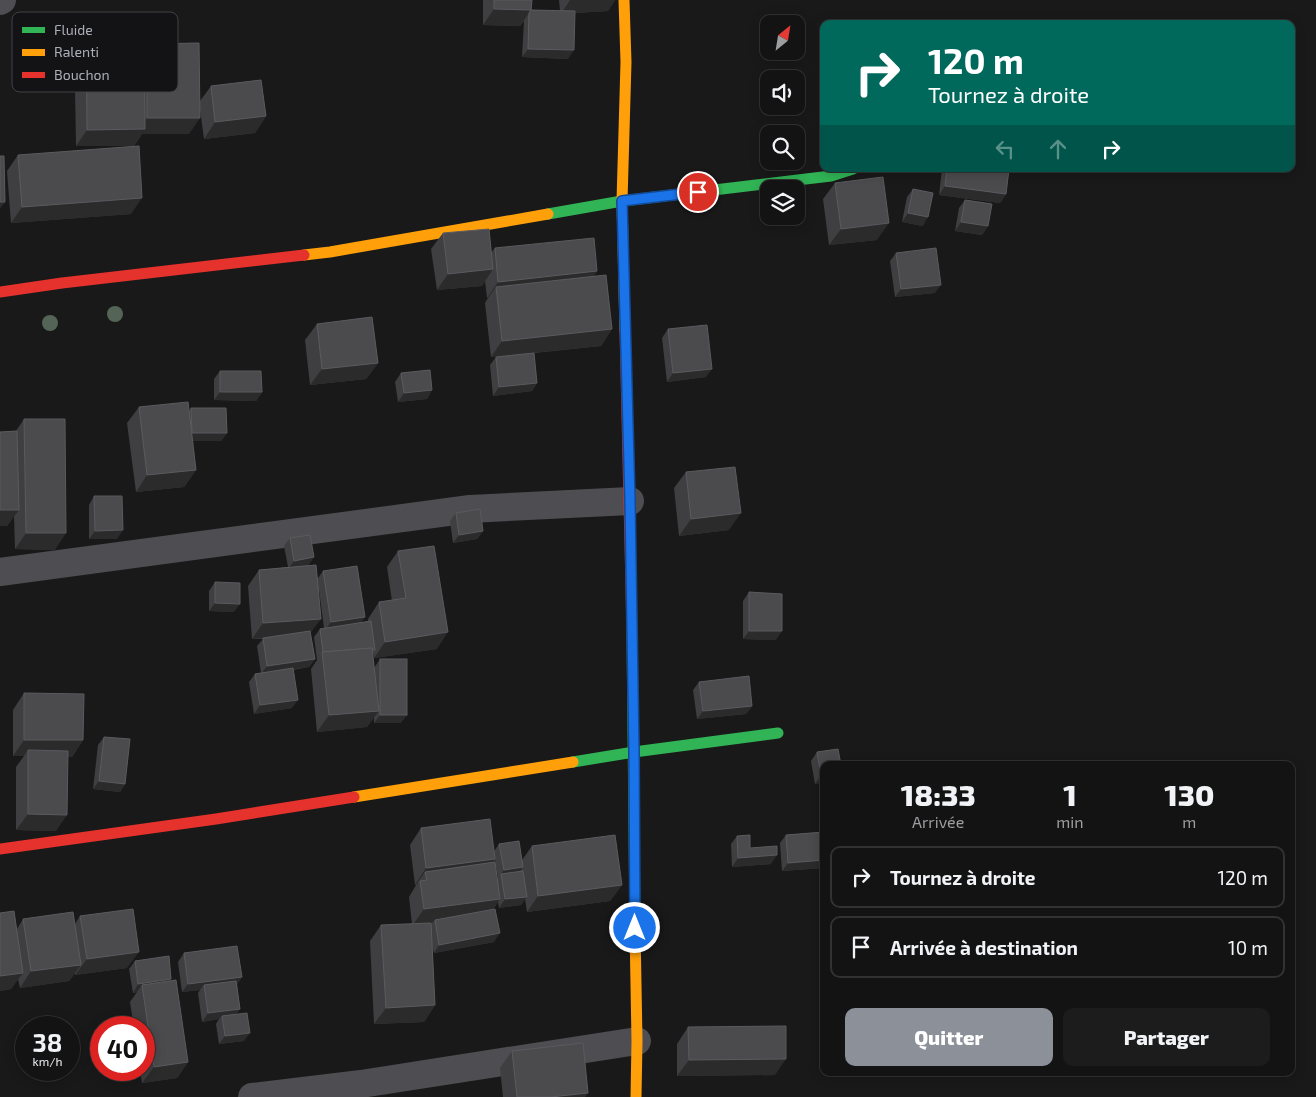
<!DOCTYPE html>
<html lang="fr">
<head>
<meta charset="utf-8">
<style>
  :root { --surface:#131313; --page:#1c1c1c; --text:#f1f3f6; --muted:#9d9ea0; --line:#323233; --accent:#8c9099 }
  body { margin:0; font-family:"Exo 2",sans-serif; background:var(--page); color:var(--text); height:100vh; display:flex; flex-direction:column; font-size:19px; white-space:nowrap }
  * { box-sizing:border-box; margin:0 }
  p { font-size:16px; color:var(--muted) }
  .icon { flex:none; width:28px; height:28px; fill:none; stroke:currentColor; stroke-width:2; stroke-linecap:round; stroke-linejoin:round }
  .map { position:relative; flex:1; overflow:hidden }
  .panel { position:absolute; left:820px; top:761px; width:475px; height:315px; display:flex; flex-direction:column; background:var(--surface); border-radius:10px; box-shadow:0 2px 12px #0003,0 0 0 1px var(--line) }
  .panel>* { flex:none }
  .top-card { position:absolute; left:820px; top:20px; width:475px; height:152px; border-radius:10px; box-shadow:0 2px 12px #0003,0 0 0 1px var(--line); background:#00695c; color:#fff; overflow:hidden }
  .needle { width:32px; rotate:30deg }
  .buttons { position:absolute; left:760px; top:15px; display:grid; gap:10px }
  .buttons a { display:grid; place-items:center; width:45px; height:45px; border-radius:10px; background:var(--surface); box-shadow:0 2px 12px #0003,0 0 0 1px var(--line); font-size:25px }
  .speed { position:absolute; left:15px; top:1016px; display:flex; gap:10px; font-size:25px; font-weight:700; text-align:center }
  .speed>* { display:grid; place-content:center; width:65px; height:65px; border-radius:50%; background:var(--surface); box-shadow:0 2px 12px #0003,0 0 0 1px var(--line); line-height:1 }
  .speed small { font-size:12px; font-weight:400 }
  .speed .limit { border:8px solid #d22; background:#fff; color:#111 }
  .pin { position:absolute; display:grid; place-items:center; width:42px; height:42px; color:#fff; margin:-21px; border:2px solid #fff; border-radius:50%; box-shadow:0 1px 5px #0007 }
  .me { position:absolute; width:55px; margin:-28px; rotate:0deg; stroke-linejoin:round; filter:drop-shadow(0 0 4px #0008) }
  .turn { display:flex; align-items:center; gap:18px; height:105px; padding:0 25px; font-size:22px }
  .turn .icon { width:65px; height:65px; stroke-width:2.5 }
  .turn b { display:block; font-size:35px; line-height:42px }
  .lanes { display:flex; align-items:center; height:48px; padding:0 25px; background:#0003; justify-content:center; gap:25px; direction:ltr }
  .lanes .off { opacity:.35 }
  .eta { display:flex; justify-content:space-evenly; align-items:center; height:85px; text-align:center }
  .eta b { font-size:30px; font-weight:800; line-height:35px }
  .cta { display:flex; gap:10px; margin-top:auto; padding:10px 25px }
  .cta a { flex:1; height:58px; border-radius:10px; background:var(--accent); color:#fff; font-size:20px; font-weight:800; line-height:58px; text-align:center }
  .cta a+a { background:var(--page); color:var(--text) }
  ul { padding:0; list-style:none }
  li { display:flex; align-items:center; gap:15px; height:62px; margin:0 10px 8px; padding:0 15px; border:2px solid var(--line); border-radius:10px }
  li div { flex:1 }
  li b { display:block; font-size:19px }
  li em { font-style:normal }
  .map>svg:first-child { display:block }
  .lines { fill:none; stroke-linecap:round; stroke-linejoin:round }
  .street { stroke:#4e4e52; stroke-width:28 }
  .fast { stroke:#30b455; stroke-width:11 }
  .slow { stroke:#ff9f0a; stroke-width:11 }
  .jam { stroke:#e5322d; stroke-width:11 }
  .tree { fill:#546456 }
  .wall { fill:#3f3f41; fill-rule:evenodd }
  .shaded-wall { fill:#2b2b2c }
  .building { fill:#4b4b4e; stroke:#5a5b5e }
  .route-casing { stroke:#114b97; stroke-width:12 }
  .route { stroke:#1a73e8; stroke-width:9 }
  .key { fill:#131315; stroke:#414246; stroke-width:1 }
  .key-label { font-size:14px; fill:#acafb8 }
</style>
</head>
<body>
<div class="map">
<svg width="1316" height="1097" viewBox="0 0 1316 1097">
  <rect width="100%" height="100%" fill="#191919"/>
  <g class="lines">
    <g class="street">
      <polyline points="0,1 2,0"/>
      <polyline points="0,572 470,509 630,501"/>
      <polyline points="252,1097 361,1084 637,1041"/>
    </g>
    <g class="fast">
      <polyline points="548,214 622,201 831,176 853,169"/>
      <polyline points="632,631 635,928"/>
      <polyline points="573,762 634,752 778,733"/>
    </g>
    <g class="slow">
      <polyline points="624,0 626,62 622,201 625,331"/>
      <polyline points="304,255 330,252 548,214"/>
      <polyline points="354,797 573,762"/>
      <polyline points="635,928 637,1041 636,1097"/>
    </g>
    <g class="jam">
      <polyline points="0,292 62,283 304,255"/>
      <polyline points="625,331 632,631"/>
      <polyline points="0,849 216,819 354,797"/>
    </g>
  </g>
  <g class="tree">
    <circle cx="115" cy="314" r="8"/>
    <circle cx="50" cy="323" r="8"/>
  </g>
  <g class="wall">
    <polygon points="483,0 532,0 531,10 560,11 559,0 615,0 608,11 574,13 568,59 522,57 524,21 520,26 483,25"/>
    <polygon points="86,15 145,47 147,44 200,101 211,86 266,116 255,133 204,139 200,109 189,134 142,134 134,146 76,146 74,31"/>
    <polygon points="18,155 131,214 11,223 7,171"/>
    <polygon points="942,169 1009,169 1006,194 1000,203 939,195"/>
    <polygon points="835,183 877,240 829,245 823,199"/>
    <polygon points="913,189 923,226 902,222 907,197"/>
    <polygon points="965,200 988,226 982,235 955,231 959,208"/>
    <polygon points="443,233 491,253 495,248 597,271 594,276 612,329 601,346 534,353 537,383 532,391 493,396 490,365 496,357 520,354 491,357 485,303 488,298 487,298 485,281 482,286 437,290 431,249"/>
    <polygon points="896,253 935,293 895,297 890,261"/>
    <polygon points="317,324 378,363 366,379 310,385 305,340"/>
    <polygon points="668,329 706,377 667,382 662,338"/>
    <polygon points="220,371 262,392 256,401 214,400 214,379"/>
    <polygon points="401,373 432,390 427,399 398,402 395,382"/>
    <polygon points="139,407 189,411 191,408 227,433 221,441 192,441 196,470 184,487 136,492 127,423"/>
    <polygon points="24,419 55,550 15,549 14,516 7,526 0,526 0,432 16,431"/>
    <polygon points="686,472 729,530 679,536 674,488"/>
    <polygon points="94,496 117,539 89,539 89,505"/>
    <polygon points="456,513 483,531 477,539 453,543 450,521"/>
    <polygon points="290,538 314,557 308,565 318,578 323,571 365,617 360,623 368,621 368,619 379,602 392,601 387,567 398,551 437,649 374,658 373,653 372,653 374,673 374,668 380,659 401,723 374,723 374,717 367,727 317,732 311,669 317,660 314,637 320,629 324,628 319,590 310,634 315,659 309,667 293,670 292,708 254,714 249,682 255,674 261,673 257,646 263,639 252,639 248,586 259,570 288,567 284,546"/>
    <polygon points="215,582 234,612 209,611 209,591"/>
    <polygon points="749,592 776,640 743,639 743,601"/>
    <polygon points="699,682 752,706 746,714 697,719 693,690"/>
    <polygon points="24,693 83,740 72,757 68,757 56,831 16,830 16,767 24,756 13,756 13,710"/>
    <polygon points="104,737 125,784 120,792 93,789 98,745"/>
    <polygon points="817,752 824,782 815,784 811,761"/>
    <path d="M421 828 494 851 499 844 522 860 532 846 622 885 610 901 527 912 525 899 521 905 499 908 498 902 493 909 494 942 434 953 432 945 435 1005 424 1022 374 1024 370 941 381 925 412 924 409 897 416 885H415L410 845ZM495 860 498 878 497 880 493 863Z"/>
    <polygon points="824,832 824,868 782,871 780,843 786,835"/>
    <polygon points="737,836 750,848 771,864 732,867 731,844"/>
    <polygon points="0,913 17,929 23,919 75,924 80,916 127,968 75,975 75,973 69,981 20,988 18,979 11,989 0,991"/>
    <polygon points="184,953 242,977 237,984 240,1009 236,1014 244,1041 219,1044 216,1024 219,1019 202,1022 198,993 200,990 182,992 178,962"/>
    <polygon points="135,961 170,981 188,1062 177,1078 142,1083 140,1070 144,1070 144,1028 134,1028 130,1002 137,992 133,993 129,969"/>
    <polygon points="688,1027 775,1075 677,1076 677,1044"/>
    <polygon points="512,1051 585,1097 503,1097 500,1068"/>
  </g>
  <g class="shaded-wall">
    <polygon points="570,0 615,0 608,11 561,14"/>
    <polygon points="494,9 531,10 520,26 483,25"/>
    <polygon points="528,49 574,50 568,59 522,57"/>
    <polygon points="266,116 255,133 204,139 215,122"/>
    <polygon points="147,118 200,118 189,134 142,134 134,146 76,146 87,130 139,129"/>
    <polygon points="945,186 1006,194 1000,203 939,195"/>
    <polygon points="142,198 131,214 11,223 22,207"/>
    <polygon points="0,202 5,202 0,209"/>
    <polygon points="908,213 928,217 923,226 902,222"/>
    <polygon points="961,222 988,226 982,235 955,231"/>
    <polygon points="889,223 877,240 829,245 841,229"/>
    <polygon points="493,269 482,286 437,290 448,274"/>
    <polygon points="597,271 586,288 496,287 488,298 487,298 498,282"/>
    <polygon points="941,285 935,293 895,297 901,289"/>
    <polygon points="612,329 601,346 491,357 502,341"/>
    <polygon points="378,363 366,379 310,385 322,369"/>
    <polygon points="712,369 706,377 667,382 673,373"/>
    <polygon points="537,383 532,391 493,396 499,387"/>
    <polygon points="432,390 427,399 398,402 404,393"/>
    <polygon points="220,392 262,392 256,401 214,400"/>
    <polygon points="192,433 227,433 221,441 186,441"/>
    <polygon points="196,470 184,487 136,492 147,475"/>
    <polygon points="0,510 19,510 7,526 0,526"/>
    <polygon points="741,513 729,530 679,536 691,519"/>
    <polygon points="123,530 117,539 89,539 95,531"/>
    <polygon points="483,531 477,539 453,543 459,535"/>
    <polygon points="26,533 66,533 55,550 15,549"/>
    <polygon points="314,557 308,566 288,569 294,561"/>
    <polygon points="215,603 240,604 234,612 209,611"/>
    <polygon points="365,617 359,625 325,630 331,622"/>
    <polygon points="321,619 309,635 252,639 263,623"/>
    <polygon points="749,631 782,631 776,640 743,639"/>
    <polygon points="448,632 437,649 374,658 385,642"/>
    <polygon points="315,659 309,667 261,674 267,666"/>
    <polygon points="298,700 292,708 254,714 260,705"/>
    <polygon points="752,706 746,714 697,719 703,711"/>
    <polygon points="379,711 367,727 317,732 329,715"/>
    <polygon points="380,715 407,715 401,723 374,723"/>
    <polygon points="24,740 83,740 72,757 28,756 28,750 24,756 13,756"/>
    <polygon points="821,775 824,775 824,782 815,784"/>
    <polygon points="99,781 125,784 120,792 93,789"/>
    <polygon points="28,814 67,815 56,831 16,830"/>
    <polygon points="777,855 771,864 732,867 738,858"/>
    <polygon points="495,859 484,876 427,880 425,872 416,885 415,885 426,868"/>
    <polygon points="824,860 824,868 782,871 788,863"/>
    <polygon points="523,867 517,876 501,874 498,878 504,870"/>
    <polygon points="622,885 610,901 527,912 538,896"/>
    <polygon points="527,897 521,905 499,908 505,899"/>
    <polygon points="500,899 489,916 435,920 432,923 412,926 424,909"/>
    <polygon points="500,933 494,942 434,953 439,945"/>
    <polygon points="139,952 127,968 75,975 87,959"/>
    <polygon points="81,965 69,981 20,988 31,971"/>
    <polygon points="23,973 11,989 0,991 0,976"/>
    <polygon points="242,977 236,985 204,985 200,990 182,992 188,984"/>
    <polygon points="171,979 166,988 142,985 137,992 133,993 138,984"/>
    <polygon points="435,1005 424,1022 374,1024 386,1008"/>
    <polygon points="240,1009 234,1017 222,1016 219,1019 202,1022 208,1013"/>
    <polygon points="250,1033 244,1041 219,1044 225,1036"/>
    <polygon points="786,1059 775,1075 677,1076 689,1060"/>
    <polygon points="188,1062 177,1078 142,1083 154,1067"/>
    <polygon points="588,1093 585,1097 551,1097"/>
  </g>
  <g class="building">
    <polygon points="494,0 532,0 531,10 494,9"/>
    <polygon points="531,10 575,11 574,50 528,49 529,13"/>
    <polygon points="144,14 145,129 87,130 86,15"/>
    <polygon points="199,43 200,118 147,118 147,44"/>
    <polygon points="261,80 266,116 215,122 211,86"/>
    <polygon points="139,146 142,198 22,207 18,155"/>
    <polygon points="0,156 4,156 5,202 0,202"/>
    <polygon points="947,169 1009,169 1006,194 945,186"/>
    <polygon points="883,177 889,223 841,229 835,183"/>
    <polygon points="913,189 933,193 928,217 908,213"/>
    <polygon points="965,200 992,204 988,226 961,222"/>
    <polygon points="489,229 493,269 448,274 443,233"/>
    <polygon points="594,238 597,271 498,282 495,248"/>
    <polygon points="936,248 941,285 901,289 896,253"/>
    <polygon points="606,275 612,329 502,341 496,287"/>
    <polygon points="372,317 378,363 322,369 317,324"/>
    <polygon points="707,325 712,369 673,373 668,329"/>
    <polygon points="534,353 537,383 499,387 496,357"/>
    <polygon points="430,370 432,390 404,393 401,373"/>
    <polygon points="220,371 261,371 262,392 220,392"/>
    <polygon points="188,402 196,470 147,475 139,407"/>
    <polygon points="191,408 226,408 227,433 192,433"/>
    <polygon points="24,419 65,419 66,533 26,533"/>
    <polygon points="17,431 19,510 0,510 0,432"/>
    <polygon points="735,467 741,513 691,519 686,472"/>
    <polygon points="94,496 122,496 123,530 95,531"/>
    <polygon points="480,509 483,531 459,535 456,513"/>
    <polygon points="310,535 314,557 294,561 290,538"/>
    <polygon points="434,546 448,632 385,642 379,602 406,598 398,551"/>
    <polygon points="316,565 321,619 263,623 259,570"/>
    <polygon points="357,566 365,617 331,622 323,571"/>
    <polygon points="215,582 240,583 240,604 215,603"/>
    <polygon points="749,592 782,594 782,631 749,631"/>
    <polygon points="371,621 375,650 372,650 372,648 323,652 320,629"/>
    <polygon points="310,631 315,659 267,666 263,638"/>
    <polygon points="372,648 379,711 329,715 322,652"/>
    <rect x="380" y="659" width="27" height="56"/>
    <polygon points="293,668 298,700 260,705 255,674"/>
    <polygon points="749,676 752,706 703,711 699,682"/>
    <polygon points="24,693 84,694 83,740 24,740"/>
    <polygon points="104,737 130,739 125,784 99,781"/>
    <polygon points="838,749 841,765 824,765 824,775 821,775 817,752"/>
    <polygon points="28,750 68,751 67,815 28,814"/>
    <polygon points="490,819 495,859 426,868 421,828"/>
    <polygon points="824,832 824,860 788,863 786,835"/>
    <polygon points="615,835 622,885 538,896 532,846"/>
    <polygon points="750,835 750,848 777,846 777,855 738,858 737,836"/>
    <polygon points="519,841 523,867 504,870 499,844"/>
    <polygon points="495,862 500,899 424,909 420,881 427,880 425,872"/>
    <polygon points="523,871 527,897 505,899 501,874"/>
    <polygon points="133,909 139,952 87,959 80,916"/>
    <polygon points="495,909 500,933 439,945 435,920"/>
    <polygon points="14,911 23,973 0,976 0,913"/>
    <polygon points="73,912 81,965 31,971 23,919"/>
    <polygon points="431,923 435,1005 386,1008 381,925"/>
    <polygon points="237,946 242,977 188,984 184,953"/>
    <polygon points="169,956 171,979 138,984 135,961"/>
    <polygon points="176,980 188,1062 154,1067 142,985"/>
    <polygon points="236,981 240,1009 208,1013 204,985"/>
    <polygon points="247,1013 250,1033 225,1036 222,1016"/>
    <polygon points="786,1026 786,1059 689,1060 688,1027"/>
    <polygon points="583,1043 588,1093 551,1097 517,1097 512,1051"/>
  </g>
  <g class="lines">
    <defs>
      <polyline id="route" points="635,928 634,752 630,501 622,201 698,192"/>
    </defs>
    <use href="#route" class="route-casing"/>
    <use href="#route" class="route"/>
  </g>
  <rect x="12" y="12" width="166" height="80" rx="8" class="key"/>
  <rect x="22" y="27" width="23" height="6" fill="#30b455"/>
  <rect x="22" y="49" width="23" height="7" fill="#ff9f0a"/>
  <rect x="22" y="72" width="23" height="6" fill="#e5322d"/>
  <g class="key-label">
    <text x="54" y="35">Fluide</text>
    <text x="54" y="57">Ralenti</text>
    <text x="54" y="80">Bouchon</text>
  </g>
</svg>
<div class="buttons">
<a><svg class="needle" viewBox="-14 -14 28 28"><path d="M0-13l5 13h-10z" fill="#e53935"/><path d="M0 13l5-13h-10z" fill="#9d9ea0"/></svg></a>
<a><svg class="icon" aria-label="sound" viewBox="0 0 24 24"><path d="M4 9h4l5-4v14l-5-4H4zM17 9q2 3 0 6"/></svg></a>
<a><svg class="icon" aria-label="search" viewBox="0 0 24 24"><circle cx="10" cy="10" r="6"/><path d="M15 15l6 6"/></svg></a>
<a><svg class="icon" aria-label="layers" viewBox="0 0 24 24"><path d="M12 4l9 5-9 5-9-5zM3 14l9 5 9-5"/></svg></a>
</div>
<div class="speed"><div>38<small>km/h</small></div><div class="limit">40</div></div>
<div class="pin" style="left:698px;top:192px;background:#d93025"><svg class="icon" aria-label="arrive" viewBox="0 0 24 24"><path d="M6 21V4h12l-3 4 3 4H6"/></svg></div>
<svg class="me" style="left:635px;top:928px" viewBox="-20 -20 40 40"><circle r="17" fill="#1a73e8" stroke="#fff" stroke-width="3"/><path d="M0-11L8 9 0 5-8 9z" fill="#fff"/></svg>
<div class="top-card">
<div class="turn"><svg class="icon" aria-label="right" viewBox="0 0 24 24"><path d="M7 20v-9h11M14 6l5 5-5 5"/></svg><div><b>120 m</b>Tournez à droite</div></div>
<div class="lanes"><svg class="icon off" aria-label="left" viewBox="0 0 24 24"><path d="M17 20v-9H6M10 6l-5 5 5 5"/></svg><svg class="icon off" aria-label="ahead" viewBox="0 0 24 24"><path d="M12 20V5M6 11l6-6 6 6"/></svg><svg class="icon" aria-label="right" viewBox="0 0 24 24"><path d="M7 20v-9h11M14 6l5 5-5 5"/></svg></div>
</div>
<section class="panel">
<div class="eta">
<div><b>18:33</b><p>Arrivée</p></div>
<div><b>1</b><p>min</p></div>
<div><b>130</b><p>m</p></div>
</div>
<ul>
<li><svg class="icon" aria-label="right" viewBox="0 0 24 24"><path d="M7 20v-9h11M14 6l5 5-5 5"/></svg><div><b>Tournez à droite</b></div><em>120 m</em></li>
<li><svg class="icon" aria-label="arrive" viewBox="0 0 24 24"><path d="M6 21V4h12l-3 4 3 4H6"/></svg><div><b>Arrivée à destination</b></div><em>10 m</em></li>
</ul>
<div class="cta"><a>Quitter</a><a>Partager</a></div>
</section>
</div>
</body>
</html>
